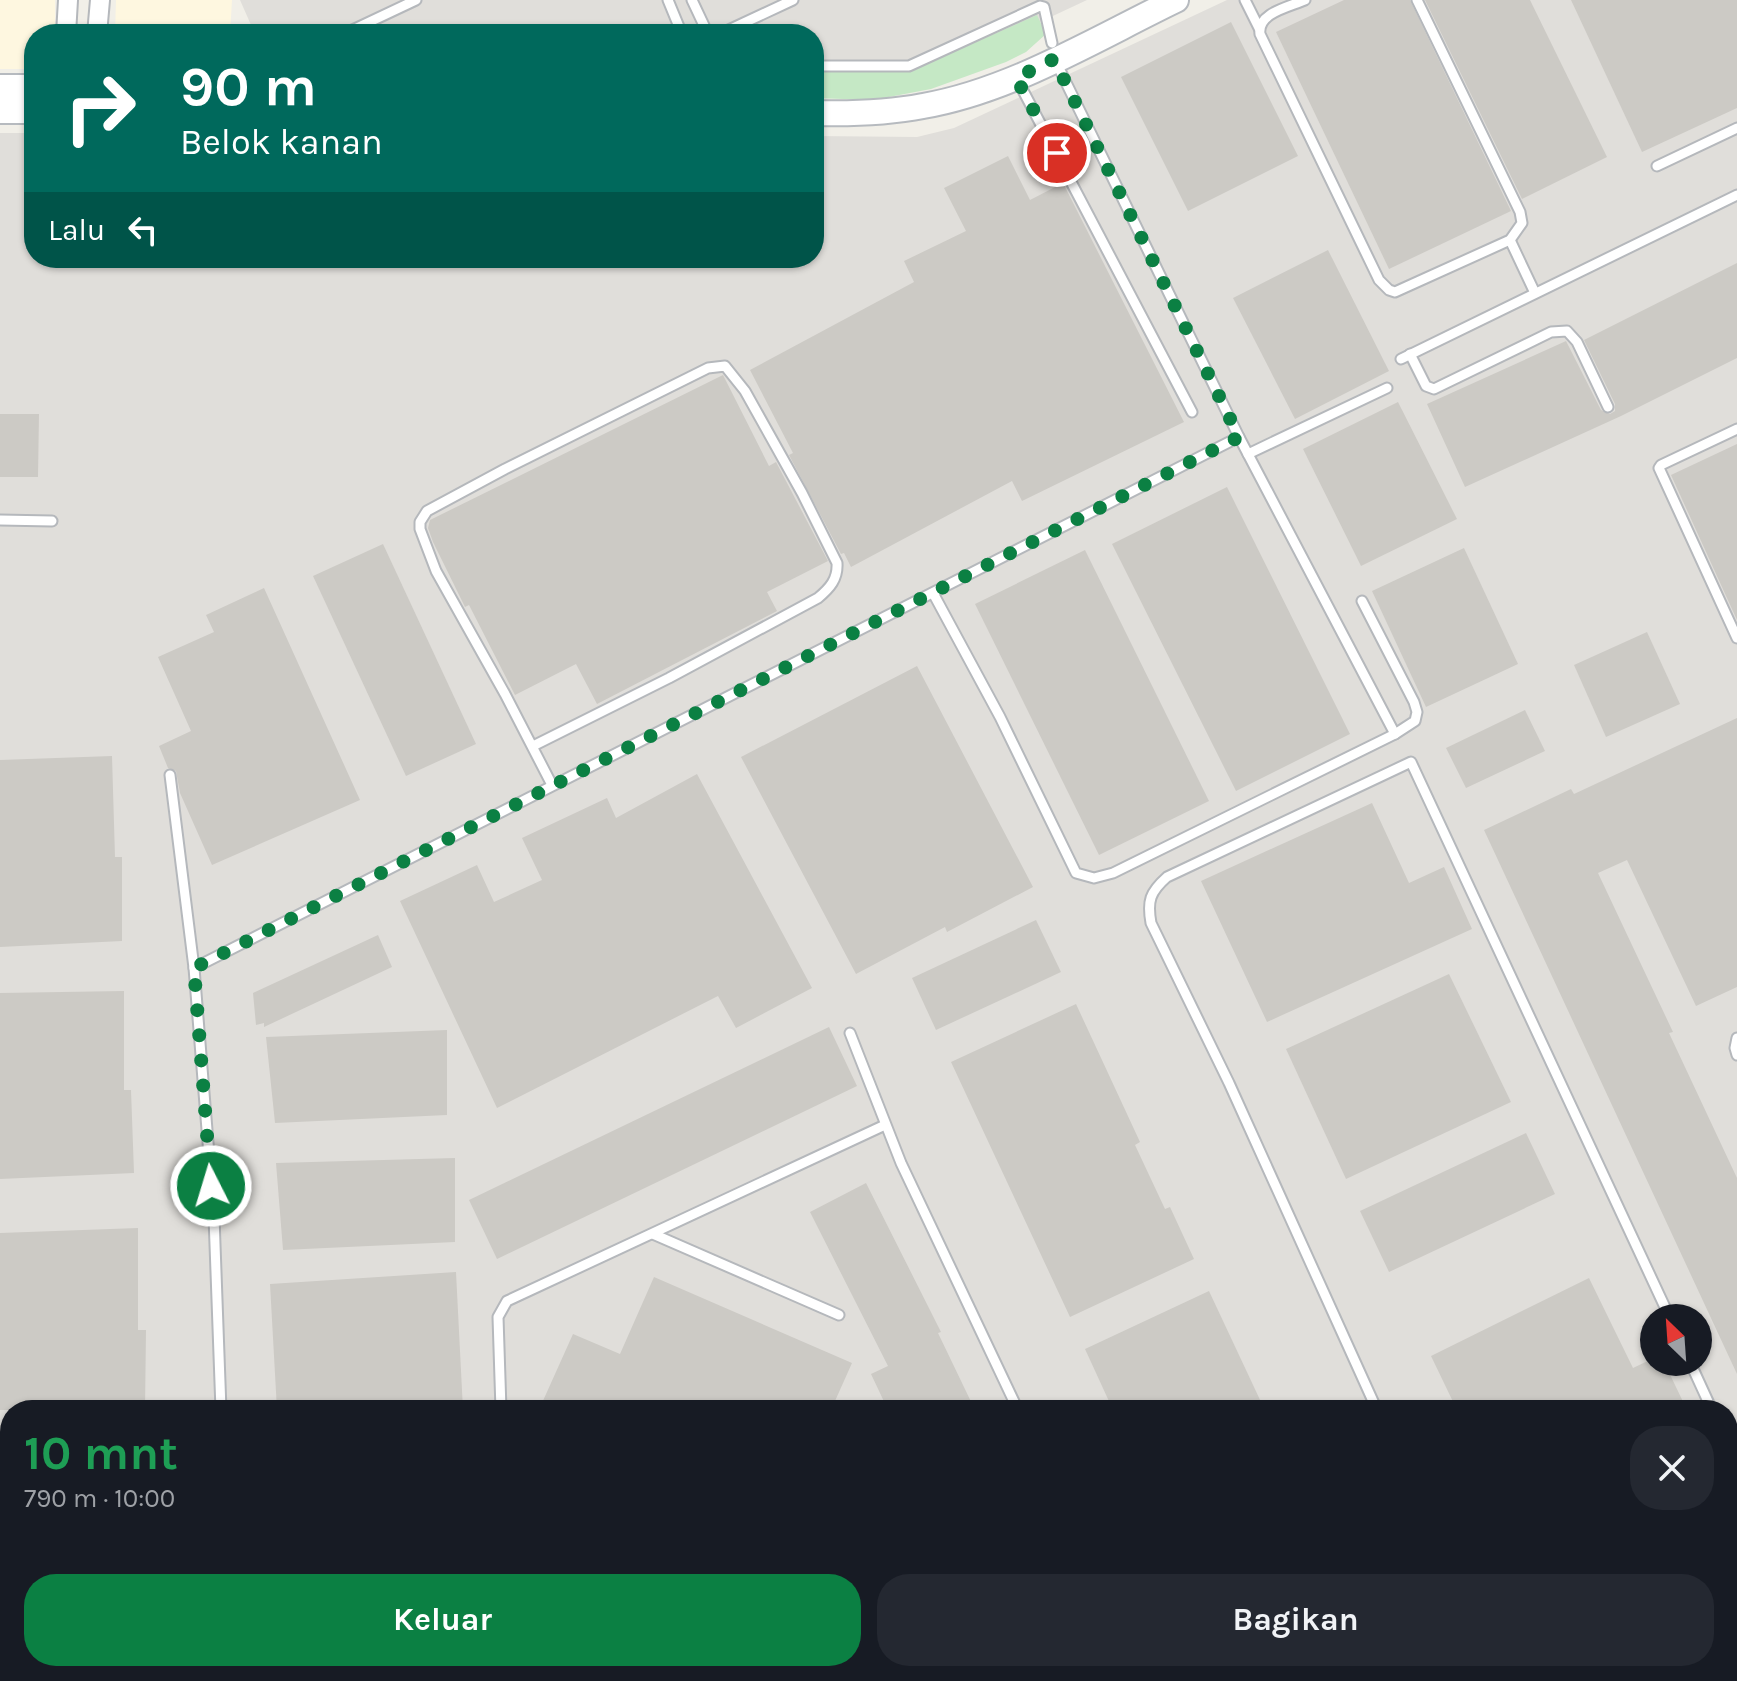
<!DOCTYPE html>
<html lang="id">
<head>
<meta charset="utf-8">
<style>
  :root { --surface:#171b24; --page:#242831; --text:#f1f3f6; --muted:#9ea1a6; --accent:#0b8043 }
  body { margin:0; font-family:Karla,sans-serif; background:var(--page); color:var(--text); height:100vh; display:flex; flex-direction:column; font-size:30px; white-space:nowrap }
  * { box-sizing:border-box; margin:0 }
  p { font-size:26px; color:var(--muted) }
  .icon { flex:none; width:44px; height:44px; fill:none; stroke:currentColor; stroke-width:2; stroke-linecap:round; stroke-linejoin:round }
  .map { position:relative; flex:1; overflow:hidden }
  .panel { position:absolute; left:0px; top:1400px; width:1738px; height:282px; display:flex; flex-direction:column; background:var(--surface); border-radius:32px 32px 0 0; box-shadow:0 2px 6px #0004 }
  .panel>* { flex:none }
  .banner { position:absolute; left:24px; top:24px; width:800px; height:244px; border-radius:32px; box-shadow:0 2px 6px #0004; background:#00695c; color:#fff; overflow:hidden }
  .needle { width:52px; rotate:335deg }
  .controls { position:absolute; left:1640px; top:1304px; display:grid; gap:16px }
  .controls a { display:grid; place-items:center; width:72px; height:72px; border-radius:50%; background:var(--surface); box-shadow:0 2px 6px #0004; font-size:40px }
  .pin { position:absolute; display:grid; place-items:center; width:68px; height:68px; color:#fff; margin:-34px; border:4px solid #fff; border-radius:50%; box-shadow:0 2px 8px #0007 }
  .me { position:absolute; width:88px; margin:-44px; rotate:355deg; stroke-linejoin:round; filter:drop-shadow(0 0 6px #0008) }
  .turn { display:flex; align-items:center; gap:28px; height:168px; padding:0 24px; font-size:36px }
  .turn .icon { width:104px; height:104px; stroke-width:2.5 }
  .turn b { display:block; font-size:56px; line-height:68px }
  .then { display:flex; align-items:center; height:76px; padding:0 24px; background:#0003; gap:16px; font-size:30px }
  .round { display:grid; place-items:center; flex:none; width:84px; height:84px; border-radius:32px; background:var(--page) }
  .overview { display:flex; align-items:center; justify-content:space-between; height:136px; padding:0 24px }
  h1 { font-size:48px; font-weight:700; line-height:60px; color:#1e9e55 }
  .button { display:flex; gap:16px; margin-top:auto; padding:16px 24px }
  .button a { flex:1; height:92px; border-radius:32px; background:var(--accent); color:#fff; font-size:32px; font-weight:700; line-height:92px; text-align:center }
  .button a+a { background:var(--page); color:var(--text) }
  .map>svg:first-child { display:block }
  .commercial { fill:#fef7e0 }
  .industrial { fill:#e0deda; fill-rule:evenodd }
  .green { fill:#c5e8c5 }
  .building { fill:#cccac5 }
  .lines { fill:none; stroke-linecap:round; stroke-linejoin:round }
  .lane-casing { stroke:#b5b8bc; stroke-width:13 }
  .street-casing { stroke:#b5b8bc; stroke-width:22 }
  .secondary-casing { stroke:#b6babf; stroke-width:28 }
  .lane { stroke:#fff; stroke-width:9 }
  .street { stroke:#fff; stroke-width:18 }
  .secondary { stroke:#fff; stroke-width:24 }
  .route { stroke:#0b8043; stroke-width:14; stroke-dasharray:0 25.2 }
</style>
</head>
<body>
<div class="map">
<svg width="1737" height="1681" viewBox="0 0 1737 1681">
  <rect width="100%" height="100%" fill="#f1efe8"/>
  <g class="commercial">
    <polygon points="0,0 55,0 55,34 34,34 34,69 0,69"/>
    <polygon points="116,0 232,0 230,34 115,34"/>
  </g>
  <g class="industrial">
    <polygon points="240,0 1087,0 929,74 814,81 814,34 255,34"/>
    <path d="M1227 0H1737V1681H1022L1000 1672H1728V1410H10V1482L0 1483V133H34V258H814V136L917 137 954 128ZM1654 1318H1698V1362H1654Z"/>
  </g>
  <polygon class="green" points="1037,15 1046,34 1026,52 1006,62 931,89 873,100 814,98 814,69 910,71"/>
  <g class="building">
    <polygon points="1344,0 1410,0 1511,211 1389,269 1276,32"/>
    <polygon points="1425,0 1530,0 1607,157 1522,199"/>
    <polygon points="1571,0 1737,0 1737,108 1642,152"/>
    <polygon points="1231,22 1298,156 1188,211 1121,77"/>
    <polygon points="1008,156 1030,200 1063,183 1184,422 1022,501 1012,481 851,567 844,553 841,554 789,455 793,453 750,370 914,282 904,261 966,231 944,188"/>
    <polygon points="1328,250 1389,371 1295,419 1233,298"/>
    <polygon points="1737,263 1737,358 1621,416 1465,487 1427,404 1566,341 1601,410 1610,414 1615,411 1615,404 1584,340"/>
    <polygon points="723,375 769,466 776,462 828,561 767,592 777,611 597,704 576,664 515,695 469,605 465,607 433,542 428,528 430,520"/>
    <polygon points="1398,402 1457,519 1361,566 1303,449"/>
    <polygon points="0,414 39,414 38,477 0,477"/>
    <polygon points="1737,444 1737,620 1671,475"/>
    <polygon points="1227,487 1350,734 1236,791 1112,544"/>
    <polygon points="383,544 476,744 406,776 313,576"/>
    <polygon points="1464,548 1518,664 1426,707 1372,591"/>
    <polygon points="1085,550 1209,801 1099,855 975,604"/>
    <polygon points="264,588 360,800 212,865 180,793 176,771 168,768 159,746 191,731 158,657 214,632 206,615"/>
    <polygon points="1647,632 1680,704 1606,737 1574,665"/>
    <polygon points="917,666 1033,887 947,932 945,927 856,974 741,757"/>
    <polygon points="1525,710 1545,751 1466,788 1446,748"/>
    <polygon points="1737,718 1737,987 1696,1006 1627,860 1598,873 1673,1032 1669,1033 1737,1178 1737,1374 1484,830 1571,789 1574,794"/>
    <polygon points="112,756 115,857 122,857 122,941 0,947 0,760"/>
    <polygon points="697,774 812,988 736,1028 718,996 497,1108 400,901 477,865 494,902 542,880 522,838 607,798 616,818"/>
    <polygon points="1372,803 1409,883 1444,867 1472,929 1267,1022 1201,881"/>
    <polygon points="1036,920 1061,972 936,1030 912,978"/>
    <polygon points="378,935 392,967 264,1027 264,1023 256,1025 253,993"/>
    <polygon points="1449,974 1511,1102 1346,1179 1286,1049"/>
    <polygon points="124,991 124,1090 131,1090 134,1173 0,1179 0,993"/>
    <polygon points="1076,1004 1140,1142 1135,1145 1165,1209 1170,1207 1194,1259 1070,1317 951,1062"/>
    <polygon points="829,1027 857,1086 497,1259 469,1200"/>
    <polygon points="447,1030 447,1115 275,1123 266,1037"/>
    <polygon points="1526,1133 1555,1194 1389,1272 1360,1211"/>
    <polygon points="455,1158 455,1242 283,1250 276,1163"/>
    <polygon points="866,1183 941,1332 938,1333 975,1410 888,1410 871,1374 888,1366 810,1212"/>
    <polygon points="138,1228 138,1330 146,1330 145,1410 0,1410 0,1233"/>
    <polygon points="456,1272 463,1410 277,1410 270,1284"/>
    <polygon points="654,1277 852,1363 831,1410 558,1410 542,1403 573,1334 620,1354"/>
    <polygon points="1589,1278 1633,1368 1654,1358 1654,1362 1664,1362 1687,1410 1457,1410 1431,1356"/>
    <polygon points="1209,1291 1261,1402 1244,1410 1113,1410 1085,1349"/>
  </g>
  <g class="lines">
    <defs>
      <g id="lane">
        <polyline points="668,0 682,34"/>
        <polyline points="692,0 708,34"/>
        <polyline points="1245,0 1259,28"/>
        <path d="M1305 0C1289 7 1257 13 1260 34L1379 280 1389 290 1395 292 1510 240 1522 223 1520 212 1417 0"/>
        <polyline points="344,34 416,0"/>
        <polyline points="720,34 793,0"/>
        <polyline points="1056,62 1239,437 1395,734"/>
        <polyline points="814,66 909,66 1040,6 1044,7 1052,43"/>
        <polyline points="1018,81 1192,412"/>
        <polyline points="1657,166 1737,128"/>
        <polyline points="1510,240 1535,293"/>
        <polyline points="1410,354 1426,386 1434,389 1551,332 1567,331 1577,342 1608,407"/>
        <polyline points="1401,359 1737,195"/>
        <polyline points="1737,429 1661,465 1659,468 1737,638"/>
        <polyline points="1248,454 1387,388"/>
        <polyline points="0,520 52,521"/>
        <polyline points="933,593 1000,717 1076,873 1094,878 1113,873 1395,734 1415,721 1417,712 1414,702 1362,601"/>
        <path d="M533 746 669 678 818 598C830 588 838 579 837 563L802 493 745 391 725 366 708 368 505 469 427 511 420 522V529L436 571 505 694 552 785"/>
        <polyline points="170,775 194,968 214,1217 221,1410"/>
        <polyline points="194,968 1239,437"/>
        <polyline points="850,1033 901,1163 1018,1410"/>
        <polyline points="1737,1038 1735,1048 1737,1055"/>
        <polyline points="653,1234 839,1315"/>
        <polyline points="1690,1362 1712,1410"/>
        <polyline points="501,1410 498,1317 507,1301 885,1125"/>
        <path d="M1377 1410 1229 1083 1151 923C1147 901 1150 892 1167 877L1411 762 1670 1318"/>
        <polyline points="1728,1443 1737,1463"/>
        <polyline points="1068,1672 1090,1681"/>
        <polyline points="1142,1672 1146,1681"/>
        <polyline points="1495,1672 1499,1681"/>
        <polyline points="652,1673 671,1681"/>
      </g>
      <g id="street">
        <polyline points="66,34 68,0"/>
        <polyline points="97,34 100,0"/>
        <polyline points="650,1681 653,1672"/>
      </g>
      <g id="secondary">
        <polyline points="0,87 34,87"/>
        <polyline points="0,111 34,111"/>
        <path d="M814 113C851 114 887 113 923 106 1011 91 1097 38 1176 0"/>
        <polyline points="0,1516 10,1516"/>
        <polyline points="0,1550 10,1550"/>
        <polyline points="805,1672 827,1681"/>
        <polyline points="890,1672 912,1681"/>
      </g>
    </defs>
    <use href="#lane" class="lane-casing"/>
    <use href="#street" class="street-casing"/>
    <use href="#secondary" class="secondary-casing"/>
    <use href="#lane" class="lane"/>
    <use href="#street" class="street"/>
    <use href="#secondary" class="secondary"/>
  </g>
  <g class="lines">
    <polyline class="route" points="211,1186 194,968 1239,437 1054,59 1016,78 1057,153"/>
  </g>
</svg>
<div class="controls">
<a><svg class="needle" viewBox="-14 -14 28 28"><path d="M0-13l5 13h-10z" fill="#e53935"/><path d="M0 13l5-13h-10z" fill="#9ea1a6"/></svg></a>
</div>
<div class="pin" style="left:1057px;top:153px;background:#d93025"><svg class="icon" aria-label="arrive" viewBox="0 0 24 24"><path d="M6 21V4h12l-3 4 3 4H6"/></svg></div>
<svg class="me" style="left:211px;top:1186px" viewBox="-20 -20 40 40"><circle r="17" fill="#0b8043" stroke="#fff" stroke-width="3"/><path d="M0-11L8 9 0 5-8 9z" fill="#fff"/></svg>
<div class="banner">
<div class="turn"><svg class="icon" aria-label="right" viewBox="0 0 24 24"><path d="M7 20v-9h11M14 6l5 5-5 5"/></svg><div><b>90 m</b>Belok kanan</div></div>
<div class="then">Lalu<svg class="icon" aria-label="left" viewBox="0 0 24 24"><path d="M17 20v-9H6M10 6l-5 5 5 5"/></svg></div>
</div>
<section class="panel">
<div class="overview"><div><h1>10 mnt</h1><p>790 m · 10:00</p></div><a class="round"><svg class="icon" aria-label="close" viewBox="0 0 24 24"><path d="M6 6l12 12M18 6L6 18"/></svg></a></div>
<div class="button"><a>Keluar</a><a>Bagikan</a></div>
</section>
</div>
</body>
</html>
